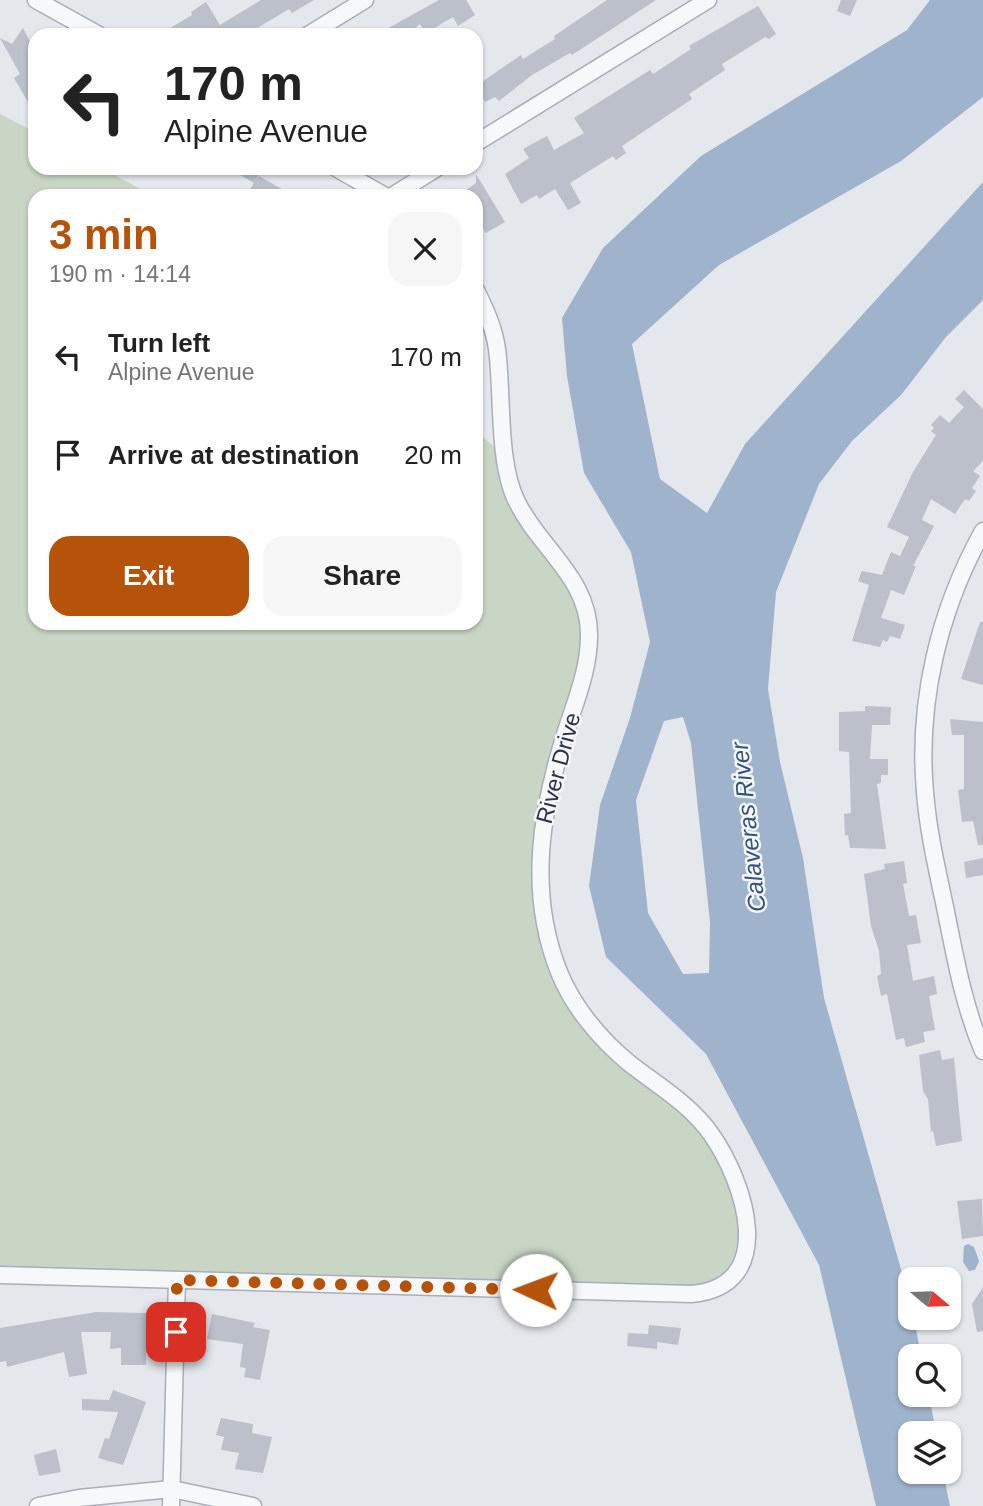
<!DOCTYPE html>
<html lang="en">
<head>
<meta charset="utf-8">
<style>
  :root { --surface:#fff; --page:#f6f6f6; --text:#222; --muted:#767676; --accent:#b45309 }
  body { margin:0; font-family:Arial,sans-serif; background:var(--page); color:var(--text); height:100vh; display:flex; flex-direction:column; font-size:26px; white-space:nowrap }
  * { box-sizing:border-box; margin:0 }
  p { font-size:23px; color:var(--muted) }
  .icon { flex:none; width:38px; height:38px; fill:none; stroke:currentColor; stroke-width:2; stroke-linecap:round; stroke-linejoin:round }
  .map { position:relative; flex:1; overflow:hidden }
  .sheet { position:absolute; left:28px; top:189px; width:455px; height:441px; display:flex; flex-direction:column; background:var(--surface); border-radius:21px; box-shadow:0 2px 5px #0004 }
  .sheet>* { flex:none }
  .banner { position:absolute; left:28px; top:28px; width:455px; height:147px; border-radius:21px; box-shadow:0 2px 5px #0004; background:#fff; color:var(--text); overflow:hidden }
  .needle { width:46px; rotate:109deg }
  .buttons { position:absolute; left:898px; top:1267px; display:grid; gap:14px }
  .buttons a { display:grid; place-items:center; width:63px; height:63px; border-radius:14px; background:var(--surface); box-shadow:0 2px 5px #0004; font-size:35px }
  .pin { position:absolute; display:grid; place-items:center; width:60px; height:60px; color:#fff; margin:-30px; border-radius:14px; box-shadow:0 4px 10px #0006 }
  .me { position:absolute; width:77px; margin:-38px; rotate:272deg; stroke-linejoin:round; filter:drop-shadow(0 0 5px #0008) }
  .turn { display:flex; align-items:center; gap:24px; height:147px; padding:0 21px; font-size:32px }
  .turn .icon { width:91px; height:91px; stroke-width:2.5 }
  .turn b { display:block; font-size:49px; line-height:60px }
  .round { display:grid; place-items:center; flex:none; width:74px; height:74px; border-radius:21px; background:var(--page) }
  .headline { display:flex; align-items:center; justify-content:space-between; height:119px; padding:0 21px }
  h1 { font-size:42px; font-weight:700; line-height:52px; color:var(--accent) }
  .button { display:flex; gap:14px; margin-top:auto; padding:14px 21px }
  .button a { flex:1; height:80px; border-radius:21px; background:var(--accent); color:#fff; font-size:28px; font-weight:700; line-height:80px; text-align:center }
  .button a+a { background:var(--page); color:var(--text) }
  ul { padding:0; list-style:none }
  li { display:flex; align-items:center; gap:21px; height:98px; padding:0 21px }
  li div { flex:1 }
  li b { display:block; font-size:26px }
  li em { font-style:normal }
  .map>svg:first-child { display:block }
  .green { fill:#c9d6c5 }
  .water { fill:#9fb4cc; fill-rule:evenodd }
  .building { fill:#bbc0ca }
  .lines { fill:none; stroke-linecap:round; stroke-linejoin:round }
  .minor-casing { stroke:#a9aeb7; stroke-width:19 }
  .minor { stroke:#f7f8fa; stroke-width:16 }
  .route { stroke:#b45309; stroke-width:12; stroke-dasharray:0 21.6 }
  .labels { text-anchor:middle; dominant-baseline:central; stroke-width:5; stroke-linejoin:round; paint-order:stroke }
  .street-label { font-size:23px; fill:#2b3445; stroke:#f4f6f9 }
  .water-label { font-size:24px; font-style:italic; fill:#34527a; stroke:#f4f6f9 }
</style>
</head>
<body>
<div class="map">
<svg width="983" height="1506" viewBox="0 0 983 1506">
  <rect width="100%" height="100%" fill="#e4e7ec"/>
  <polygon class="green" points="0,114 35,132 35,168 101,168 154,196 35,196 35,623 476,623 476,431 507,458 517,502 589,620 584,674 543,812 548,937 584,1016 719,1146 743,1209 745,1259 723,1287 0,1274"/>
  <g class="water">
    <path d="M930 0H983V97L901 161 719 265 632 344 660 479 707 513 745 444 983 182V300L946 337 901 395 852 441 819 484 776 592 768 689 780 762 803 858 824 998 910 1301V1318H914L921 1356H910V1395H929L936 1433H910V1472H943L950 1506H876L819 1265 706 1054 606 957 589 886 600 805 630 718 650 642 631 552 584 473 567 376 562 318 603 248 701 156 907 30ZM683 717 691 743 710 922 709 973 683 974 648 913 636 800 664 721Z"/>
    <polygon points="968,1244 974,1247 979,1261 975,1270 969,1271 963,1262 964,1246"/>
  </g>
  <g class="building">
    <polygon points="261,0 314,0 292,13 289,9 259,27 256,30 260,35 159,35 192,15 191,12 206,2 220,25"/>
    <polygon points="439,0 466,0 475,15 458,26 453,17 426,33 420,24 406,35 376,35"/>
    <polygon points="607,0 656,0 572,55 570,53 532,75 499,101 495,97 485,102 476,86 521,55 523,59 555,39 554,36"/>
    <polygon points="841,0 857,0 850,16 837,11"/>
    <polygon points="758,6 776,34 769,39 765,37 722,64 725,70 689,94 692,99 622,146 626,153 616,160 613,156 570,183 581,203 568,210 555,189 539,199 537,195 521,204 505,174 529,158 523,149 547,136 554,150 584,133 574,118 650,70 653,74 691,49 689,46"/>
    <polygon points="23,28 35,51 35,114 14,78 20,74 0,38 12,44"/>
    <polygon points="228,168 262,168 255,182 259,176 294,196 246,196 254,183"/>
    <polygon points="476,174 505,222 486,233 476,219 476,196 458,196 476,183"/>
    <polygon points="964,390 983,409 983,461 973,471 980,476 972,488 976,491 969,501 965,499 955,514 931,499 922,520 934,526 913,566 916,566 904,595 891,590 881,618 905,625 900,639 890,636 887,642 883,640 880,647 852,641 869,585 858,581 862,571 882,575 891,552 900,556 909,537 887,527 913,472 936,435 931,431 934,428 931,425 940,415 949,423 964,407 955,399"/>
    <polygon points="980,622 983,622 983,685 961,679"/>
    <polygon points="865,706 891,707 890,725 872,725 870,759 888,759 888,775 881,775 881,783 877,784 886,849 850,848 848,835 845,836 844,814 851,813 849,752 839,751 839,712 865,711"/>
    <polygon points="950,719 983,722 983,845 978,845 973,821 962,822 958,790 964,789 964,735 952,735"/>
    <polygon points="983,858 983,875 966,878 964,862"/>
    <polygon points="904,861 907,883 903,884 909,916 916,915 921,943 907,945 913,981 934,976 937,994 929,996 935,1030 923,1032 925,1042 906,1047 904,1038 896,1040 887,994 881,996 877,976 881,974 879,951 871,926 864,874 885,869 884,864"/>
    <polygon points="940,1050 942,1060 954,1058 962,1141 936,1146 933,1131 931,1132 928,1099 923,1091 919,1055"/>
    <polygon points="982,1199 983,1236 962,1239 957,1201"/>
    <polygon points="983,1287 983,1331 977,1332 972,1304"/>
    <polygon points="96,1312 147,1313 146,1365 121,1365 121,1348 110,1349 111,1332 81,1332 87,1374 69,1377 64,1352 7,1367 6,1361 0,1362 0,1328"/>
    <polygon points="212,1314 255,1323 253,1327 270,1330 260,1380 244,1377 246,1368 240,1367 243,1344 207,1339"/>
    <polygon points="649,1325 681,1328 678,1345 657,1342 657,1349 627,1346 628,1333 648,1334"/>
    <polygon points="113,1390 146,1402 123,1465 98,1458 105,1438 109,1439 118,1412 82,1410 82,1399 109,1400"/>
    <polygon points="221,1418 253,1424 252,1433 272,1437 263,1473 235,1469 239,1453 221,1450 224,1437 216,1435"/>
    <polygon points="56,1449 61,1472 39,1476 34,1455"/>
  </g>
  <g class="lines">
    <defs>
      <g id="minor">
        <polyline points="36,0 99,35"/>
        <polyline points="308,35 365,0"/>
        <polyline points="476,143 708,0"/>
        <polyline points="336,168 385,196"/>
        <polyline points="392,196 437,168"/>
        <path d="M983 531C939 610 917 702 925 792 928 831 937 869 945 907 955 956 963 1004 983 1051"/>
        <path d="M0 1275 692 1294C779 1286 745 1182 711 1134 690 1104 657 1085 629 1063 600 1039 573 1007 559 972 527 892 541 810 566 731 576 700 589 669 589 636 590 579 540 549 517 502 497 463 503 393 497 349 494 327 485 309 476 290"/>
        <polyline points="38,1506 79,1498 172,1489 253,1506"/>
        <polyline points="171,1506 177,1280"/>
      </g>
    </defs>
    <use href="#minor" class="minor-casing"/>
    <use href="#minor" class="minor"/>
  </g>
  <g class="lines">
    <polyline class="route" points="176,1332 177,1280 536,1290"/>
  </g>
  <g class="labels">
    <g class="street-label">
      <text transform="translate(558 768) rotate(-75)">River Drive</text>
    </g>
    <g class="water-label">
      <text transform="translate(748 827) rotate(-96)">Calaveras River</text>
    </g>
  </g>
</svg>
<div class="buttons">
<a><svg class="needle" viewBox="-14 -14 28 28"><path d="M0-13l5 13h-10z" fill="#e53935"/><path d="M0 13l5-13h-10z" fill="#767676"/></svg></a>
<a><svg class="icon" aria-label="search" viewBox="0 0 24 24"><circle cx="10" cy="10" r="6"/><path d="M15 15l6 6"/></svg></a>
<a><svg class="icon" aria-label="layers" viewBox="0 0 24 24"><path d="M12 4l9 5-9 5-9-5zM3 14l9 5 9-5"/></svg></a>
</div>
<div class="pin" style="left:176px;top:1332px;background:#d93025"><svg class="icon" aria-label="arrive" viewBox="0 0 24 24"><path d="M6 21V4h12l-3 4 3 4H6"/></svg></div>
<svg class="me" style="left:536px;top:1290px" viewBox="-20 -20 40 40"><circle r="19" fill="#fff"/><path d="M0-13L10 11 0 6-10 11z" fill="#b45309"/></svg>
<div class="banner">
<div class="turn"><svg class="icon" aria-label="left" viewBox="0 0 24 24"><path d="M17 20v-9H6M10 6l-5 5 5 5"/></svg><div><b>170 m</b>Alpine Avenue</div></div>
</div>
<section class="sheet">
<div class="headline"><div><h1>3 min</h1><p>190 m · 14:14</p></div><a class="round"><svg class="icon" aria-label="close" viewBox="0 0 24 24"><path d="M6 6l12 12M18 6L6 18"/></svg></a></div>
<ul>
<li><svg class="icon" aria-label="left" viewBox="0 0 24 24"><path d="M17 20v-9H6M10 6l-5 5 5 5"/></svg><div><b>Turn left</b><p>Alpine Avenue</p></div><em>170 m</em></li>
<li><svg class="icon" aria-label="arrive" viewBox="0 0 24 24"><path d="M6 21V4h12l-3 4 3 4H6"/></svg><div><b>Arrive at destination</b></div><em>20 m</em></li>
</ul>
<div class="button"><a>Exit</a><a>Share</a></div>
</section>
</div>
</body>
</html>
